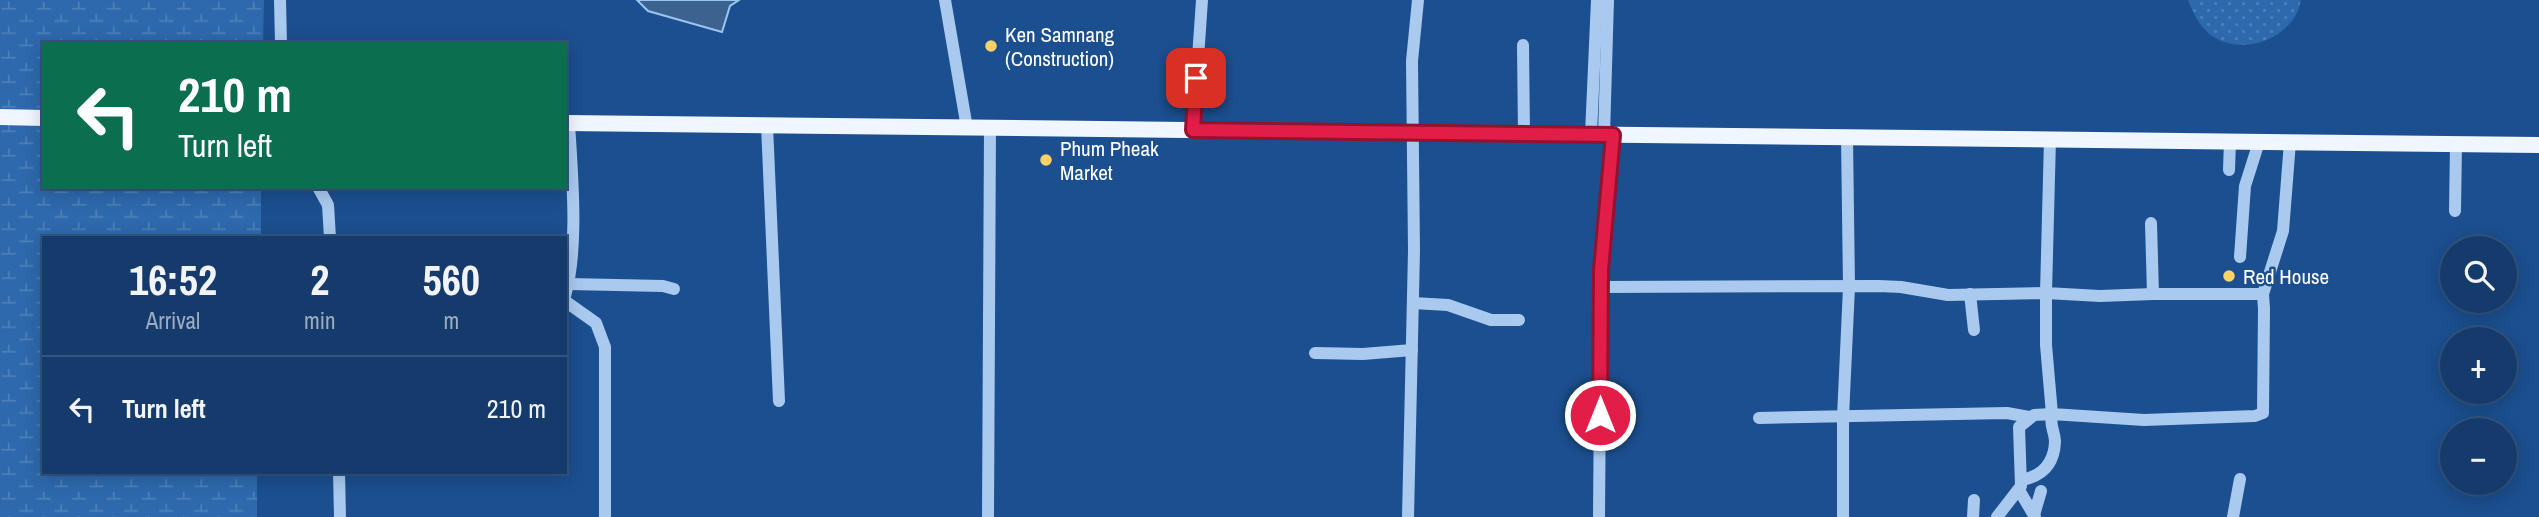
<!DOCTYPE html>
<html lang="en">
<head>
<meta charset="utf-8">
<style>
  :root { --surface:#143b6b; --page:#1d4271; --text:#f1f3f6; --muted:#9dadc1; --line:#33557e }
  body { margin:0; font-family:"Archivo Narrow",sans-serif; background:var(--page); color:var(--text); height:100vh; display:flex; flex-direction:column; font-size:26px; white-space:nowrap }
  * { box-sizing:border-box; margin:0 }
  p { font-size:23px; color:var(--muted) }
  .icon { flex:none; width:38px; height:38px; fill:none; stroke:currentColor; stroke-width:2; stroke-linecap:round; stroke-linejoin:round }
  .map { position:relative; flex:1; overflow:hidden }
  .details { position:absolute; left:42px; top:236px; width:525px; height:238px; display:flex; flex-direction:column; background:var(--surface); border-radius:0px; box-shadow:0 4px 18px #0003,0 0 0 2px var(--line) }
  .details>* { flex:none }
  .guide { position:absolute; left:42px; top:42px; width:525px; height:147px; border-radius:0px; box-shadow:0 4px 18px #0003,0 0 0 2px var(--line); background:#0b6e4f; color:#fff; overflow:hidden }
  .buttons { position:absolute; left:2440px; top:236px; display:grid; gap:14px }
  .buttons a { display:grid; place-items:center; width:77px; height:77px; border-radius:50%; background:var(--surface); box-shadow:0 4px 18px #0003,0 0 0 2px var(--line); font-size:35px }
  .pin { position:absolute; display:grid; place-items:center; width:60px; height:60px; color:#fff; margin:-30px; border-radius:14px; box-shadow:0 4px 10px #0006 }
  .me { position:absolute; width:77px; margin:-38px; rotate:0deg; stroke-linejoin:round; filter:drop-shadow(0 0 5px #0008) }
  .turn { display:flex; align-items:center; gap:24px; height:147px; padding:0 21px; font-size:32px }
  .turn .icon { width:91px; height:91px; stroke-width:2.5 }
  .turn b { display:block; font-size:49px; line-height:60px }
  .eta { display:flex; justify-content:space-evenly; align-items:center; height:119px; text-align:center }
  .eta b { font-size:42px; font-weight:800; line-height:49px }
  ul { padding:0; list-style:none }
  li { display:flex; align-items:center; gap:21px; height:105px; padding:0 21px; border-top:2px solid var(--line) }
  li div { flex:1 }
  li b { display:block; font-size:26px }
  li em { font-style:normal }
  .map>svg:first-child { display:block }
  .grass { fill:url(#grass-dots) }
  .wetland { fill:url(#wetland-marsh) }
  .water { fill:#3c6290; stroke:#9cc4f0; stroke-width:2 }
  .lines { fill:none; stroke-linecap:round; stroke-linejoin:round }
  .minor { stroke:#a9c9ee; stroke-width:12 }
  .major { stroke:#f0f6ff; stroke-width:16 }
  .route-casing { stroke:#92132f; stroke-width:18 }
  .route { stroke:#e11d48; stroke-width:12 }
  .poi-dot { fill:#ffd166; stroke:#1b4f8f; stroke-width:2.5 }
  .labels { text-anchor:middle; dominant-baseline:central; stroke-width:5; stroke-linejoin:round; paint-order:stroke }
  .poi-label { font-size:21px; fill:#fff; stroke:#1b4f8f; text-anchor:start }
</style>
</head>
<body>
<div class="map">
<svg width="2539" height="517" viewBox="0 0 2539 517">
  <defs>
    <pattern id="grass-dots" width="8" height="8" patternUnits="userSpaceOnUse" patternTransform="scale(1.75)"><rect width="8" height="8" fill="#2e69ad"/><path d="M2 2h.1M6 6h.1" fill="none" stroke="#4d80b9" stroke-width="1.8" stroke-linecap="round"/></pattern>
    <pattern id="wetland-marsh" width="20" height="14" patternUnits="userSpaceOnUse" patternTransform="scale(1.75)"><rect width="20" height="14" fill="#2e69ad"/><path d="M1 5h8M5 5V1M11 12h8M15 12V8" fill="none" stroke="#4d80b9"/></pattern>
  </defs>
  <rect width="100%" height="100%" fill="#1b4f8f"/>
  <path class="grass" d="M2188 0H2301C2294 40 2239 59 2208 33 2198 23 2193 13 2188 0Z"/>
  <polygon class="wetland" points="0,0 264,0 263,44 44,44 44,187 261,187 261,238 44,238 44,472 257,473 257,517 0,517"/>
  <polygon class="water" points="637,0 739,0 730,6 722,32 648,11"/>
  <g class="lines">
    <g class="minor">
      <polyline points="280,0 281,44"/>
      <polyline points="945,0 967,128"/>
      <polyline points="1523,45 1524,134"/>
      <polyline points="767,125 779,401"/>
      <polyline points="1193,130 1202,0"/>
      <polyline points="1591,134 1597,0"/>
      <polyline points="1604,135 1608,0"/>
      <polyline points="2050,139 2046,293 2100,296 2153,294 2151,223"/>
      <polyline points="2229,170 2230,141"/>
      <polyline points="318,187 328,205 330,238"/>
      <polyline points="2455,211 2456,144"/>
      <polyline points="2240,257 2245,186 2259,142"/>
      <polyline points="569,284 663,286 674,289"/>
      <polyline points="1601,287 1879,286 1901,287 1948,295 2046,293 2046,345 2052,414 2144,420 2255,416 2263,413 2264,309 2263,294 2283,231 2290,142"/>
      <polyline points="1970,294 1974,330"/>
      <polyline points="2153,294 2263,294"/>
      <path d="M565 296C579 247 572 175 569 123"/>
      <polyline points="565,301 596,323 605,347 605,517"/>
      <polyline points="1413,303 1448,305 1491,320 1519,320"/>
      <polyline points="1315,353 1363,354 1412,350"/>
      <polyline points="1759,418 2007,413 2029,417"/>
      <polyline points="339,472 340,517"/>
      <polyline points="2019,490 2035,517"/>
      <polyline points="2034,515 2041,491"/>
      <polyline points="988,517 990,128"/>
      <polyline points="1408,517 1414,251 1412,61 1418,0"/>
      <polyline points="1599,517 1601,270 1613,135"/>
      <polyline points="1843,517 1843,417 1849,287 1847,137"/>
      <polyline points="1973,517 1974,500"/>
      <path d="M1997 517 2021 486 2019 427 2034 415 2052 414C2049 425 2055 432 2055 442 2054 464 2042 476 2022 480"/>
      <polyline points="2233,517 2240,479"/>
    </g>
    <g class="major">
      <polyline points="0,117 44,118"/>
      <polyline points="565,123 2539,145"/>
    </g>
  </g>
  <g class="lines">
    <defs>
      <polyline id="route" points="1196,78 1193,130 1613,135 1601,270 1600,415"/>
    </defs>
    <use href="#route" class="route-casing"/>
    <use href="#route" class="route"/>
  </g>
  <g class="poi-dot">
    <circle cx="991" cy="46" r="7"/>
    <circle cx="1046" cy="160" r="7"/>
    <circle cx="2229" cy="276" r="7"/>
  </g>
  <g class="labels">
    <g class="poi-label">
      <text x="1005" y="34">Ken Samnang<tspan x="1005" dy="24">(Construction)</tspan></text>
      <text x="1060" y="148">Phum Pheak<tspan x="1060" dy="24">Market</tspan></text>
      <text x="2243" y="276">Red House</text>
    </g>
  </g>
</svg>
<div class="buttons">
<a><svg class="icon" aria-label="search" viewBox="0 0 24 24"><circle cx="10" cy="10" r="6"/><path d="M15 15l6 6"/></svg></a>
<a>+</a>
<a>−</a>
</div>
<div class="pin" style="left:1196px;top:78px;background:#d93025"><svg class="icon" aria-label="arrive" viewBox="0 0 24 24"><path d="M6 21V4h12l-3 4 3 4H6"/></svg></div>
<svg class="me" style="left:1600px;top:415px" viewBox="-20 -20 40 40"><circle r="17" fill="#e11d48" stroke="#fff" stroke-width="3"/><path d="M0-11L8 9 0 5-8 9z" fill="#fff"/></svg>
<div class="guide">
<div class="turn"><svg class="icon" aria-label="left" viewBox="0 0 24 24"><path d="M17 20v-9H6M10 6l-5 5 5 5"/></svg><div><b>210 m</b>Turn left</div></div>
</div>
<section class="details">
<div class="eta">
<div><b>16:52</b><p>Arrival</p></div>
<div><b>2</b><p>min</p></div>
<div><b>560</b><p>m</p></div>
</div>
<ul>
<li><svg class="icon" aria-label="left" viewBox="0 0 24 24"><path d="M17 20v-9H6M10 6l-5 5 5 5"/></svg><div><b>Turn left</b></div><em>210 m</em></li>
</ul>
</section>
</div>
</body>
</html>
